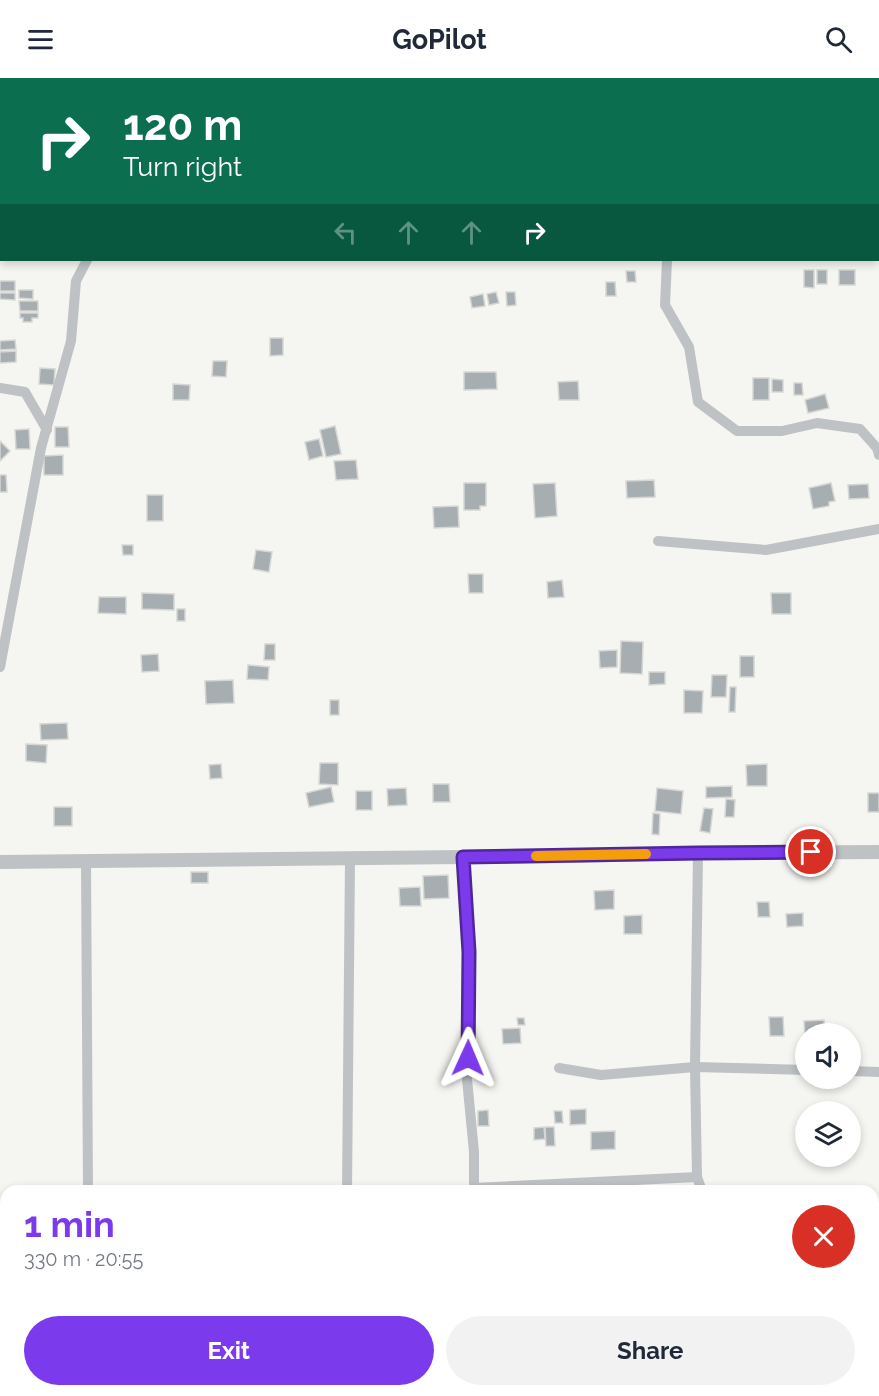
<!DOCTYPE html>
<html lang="en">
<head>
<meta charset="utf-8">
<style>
  :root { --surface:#fff; --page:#f2f2f3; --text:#1f2937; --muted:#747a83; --accent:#7c3aed }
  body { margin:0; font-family:Raleway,sans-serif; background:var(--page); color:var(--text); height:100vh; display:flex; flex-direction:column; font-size:22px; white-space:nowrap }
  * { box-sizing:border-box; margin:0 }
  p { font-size:20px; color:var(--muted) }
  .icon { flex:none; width:33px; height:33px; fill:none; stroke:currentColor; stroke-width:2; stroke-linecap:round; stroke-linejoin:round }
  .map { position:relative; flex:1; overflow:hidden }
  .drawer { position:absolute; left:0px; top:1107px; width:879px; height:212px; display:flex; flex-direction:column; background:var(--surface); border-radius:18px 18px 0 0; box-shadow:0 3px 9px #0003 }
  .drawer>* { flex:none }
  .top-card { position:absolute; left:0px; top:0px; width:879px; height:183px; box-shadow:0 3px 9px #0003; background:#0b6e4f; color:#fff; overflow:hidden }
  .buttons { position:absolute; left:795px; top:945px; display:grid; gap:12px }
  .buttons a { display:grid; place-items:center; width:66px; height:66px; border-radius:50%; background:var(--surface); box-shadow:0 3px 9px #0003; font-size:30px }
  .pin { position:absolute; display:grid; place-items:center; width:51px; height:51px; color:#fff; margin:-26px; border:3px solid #fff; border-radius:50%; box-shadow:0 2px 6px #0007 }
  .me { position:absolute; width:66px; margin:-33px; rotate:1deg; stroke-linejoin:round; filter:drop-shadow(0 0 4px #0008) }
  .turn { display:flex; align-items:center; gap:21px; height:126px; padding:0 24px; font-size:27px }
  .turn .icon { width:78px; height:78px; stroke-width:2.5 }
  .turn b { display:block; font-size:42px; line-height:51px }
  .lanes { display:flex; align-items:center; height:57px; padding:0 24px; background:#0003; justify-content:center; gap:30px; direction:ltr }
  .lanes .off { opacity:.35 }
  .round { display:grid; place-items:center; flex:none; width:63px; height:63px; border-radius:32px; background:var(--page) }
  .headline { display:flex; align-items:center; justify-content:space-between; height:102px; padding:0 24px }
  h1 { font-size:36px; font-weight:700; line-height:45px; color:var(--accent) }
  .cta { display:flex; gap:12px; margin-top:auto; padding:12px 24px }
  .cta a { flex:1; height:69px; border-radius:36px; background:var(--accent); color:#fff; font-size:24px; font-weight:700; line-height:69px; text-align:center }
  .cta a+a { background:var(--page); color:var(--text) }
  header { display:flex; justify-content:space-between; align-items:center; height:78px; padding:0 24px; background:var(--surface); font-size:27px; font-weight:700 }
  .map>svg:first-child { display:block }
  .building { fill:#a6aeb2; stroke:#d6d6d4; stroke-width:1.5 }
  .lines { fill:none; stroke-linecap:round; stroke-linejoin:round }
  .minor { stroke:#bec2c5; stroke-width:10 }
  .tertiary { stroke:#bec2c5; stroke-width:14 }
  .route-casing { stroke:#51269a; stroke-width:15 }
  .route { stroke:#7c3aed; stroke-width:10 }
  .slow { stroke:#f59e0b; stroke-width:10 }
</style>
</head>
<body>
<header><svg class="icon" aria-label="menu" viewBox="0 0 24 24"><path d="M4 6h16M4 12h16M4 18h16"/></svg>GoPilot<svg class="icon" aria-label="search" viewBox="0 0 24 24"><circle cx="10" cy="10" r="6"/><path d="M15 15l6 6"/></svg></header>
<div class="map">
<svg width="879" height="1318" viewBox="0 0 879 1318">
  <rect width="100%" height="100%" fill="#f5f5f2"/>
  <g class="building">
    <polygon points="804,192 814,192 814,210 804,209"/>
    <rect x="817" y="192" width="10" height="14"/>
    <rect x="839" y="192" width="16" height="15"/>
    <polygon points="626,193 635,193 636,204 627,204"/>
    <rect x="0" y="203" width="15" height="10"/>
    <polygon points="606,204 615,204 616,218 606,218"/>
    <polygon points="19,212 33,212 33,221 19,220"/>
    <polygon points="496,214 499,225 489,227 487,216"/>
    <polygon points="506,214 515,214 516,227 507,228"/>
    <polygon points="0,215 15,215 15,222 0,221"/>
    <polygon points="483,216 485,228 472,230 470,219"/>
    <polygon points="19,223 38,223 38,233 20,233"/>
    <polygon points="20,235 38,235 38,240 32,240 32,244 23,244 23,240 20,240"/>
    <polygon points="270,260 283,260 283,277 270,278"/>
    <polygon points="15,262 16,271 0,272 0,263"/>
    <polygon points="16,273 16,284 0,285 0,274"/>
    <polygon points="213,283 227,283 226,299 212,298"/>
    <polygon points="40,290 55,291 54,307 39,306"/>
    <polygon points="464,294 496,294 497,311 464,312"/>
    <rect x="753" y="300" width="16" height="22"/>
    <polygon points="772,301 783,302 783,314 772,314"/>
    <polygon points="578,303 579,322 559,322 558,304"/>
    <polygon points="794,305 802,305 803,317 794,317"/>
    <polygon points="173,306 190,307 189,322 173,322"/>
    <polygon points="825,316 829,330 808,335 805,322"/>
    <polygon points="335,348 341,376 326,379 320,352"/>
    <polygon points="55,349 68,349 69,369 55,369"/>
    <polygon points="29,351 30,371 16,371 15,352"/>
    <polygon points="319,361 323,378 309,382 305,364"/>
    <polygon points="0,363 10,373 0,383"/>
    <polygon points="63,377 63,397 44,397 44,378"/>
    <polygon points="356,382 358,401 336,402 334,383"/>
    <polygon points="0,397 6,397 7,414 0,414"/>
    <polygon points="654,402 655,419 627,420 626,403"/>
    <polygon points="464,405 486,405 486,428 480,428 480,432 464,432"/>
    <polygon points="555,405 557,438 535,440 533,406"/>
    <polygon points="831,405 835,423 829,424 829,428 813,431 809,410"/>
    <polygon points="868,406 869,420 849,421 848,407"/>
    <rect x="147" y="417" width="16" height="26"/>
    <polygon points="458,428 459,449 434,450 433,429"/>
    <polygon points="122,467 133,467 133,477 123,477"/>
    <polygon points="256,472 272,474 269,494 253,491"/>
    <polygon points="468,496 483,496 483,515 469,515"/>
    <polygon points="562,502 564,519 548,520 547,504"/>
    <polygon points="142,515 174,516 174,532 142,531"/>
    <polygon points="771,515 791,515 791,536 772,536"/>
    <polygon points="99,519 126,519 126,536 98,535"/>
    <rect x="177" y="531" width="8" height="12"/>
    <polygon points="621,563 643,564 642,596 620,595"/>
    <polygon points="265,566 275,566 275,582 264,582"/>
    <polygon points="617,572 617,589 600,590 599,573"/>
    <polygon points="158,576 159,593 142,594 141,577"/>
    <rect x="740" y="578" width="14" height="21"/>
    <polygon points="248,587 269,589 268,602 247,601"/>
    <polygon points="649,594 665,594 665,606 649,607"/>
    <polygon points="712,597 727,597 726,619 711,619"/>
    <polygon points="233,602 234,625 206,626 205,603"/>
    <polygon points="730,609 736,609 735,634 729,634"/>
    <polygon points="684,612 703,613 702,635 684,635"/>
    <rect x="330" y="622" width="9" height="15"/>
    <polygon points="67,645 68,661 41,662 40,646"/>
    <polygon points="26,666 47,667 46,685 26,683"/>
    <polygon points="320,685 338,685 338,707 319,706"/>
    <polygon points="221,686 222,700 210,701 209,687"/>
    <polygon points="767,686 767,708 747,708 746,687"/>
    <polygon points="433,706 449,706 450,724 433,724"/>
    <polygon points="732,708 732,719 706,720 706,709"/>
    <polygon points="331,709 334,724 309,729 306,715"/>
    <polygon points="406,710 407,727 388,728 387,711"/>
    <polygon points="657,710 683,713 681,736 655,733"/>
    <rect x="356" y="713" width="16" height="19"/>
    <rect x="868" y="715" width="11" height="19"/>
    <polygon points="726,721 735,722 734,739 725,739"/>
    <rect x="54" y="729" width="18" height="19"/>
    <polygon points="704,730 713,731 710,755 700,753"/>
    <polygon points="653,735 660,736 659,757 652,756"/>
    <rect x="191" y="794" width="17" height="11"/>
    <polygon points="448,797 449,820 424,821 423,798"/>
    <polygon points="420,809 421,828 400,828 399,810"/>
    <polygon points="614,812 614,831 595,832 594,813"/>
    <polygon points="757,824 769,824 770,839 758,839"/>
    <polygon points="803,835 803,848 787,849 786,836"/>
    <polygon points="642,837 642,856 624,856 624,838"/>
    <polygon points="769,939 783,939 784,958 770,958"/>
    <polygon points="517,940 524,940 525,947 518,947"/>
    <polygon points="824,942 825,956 806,956 805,959 804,943"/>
    <polygon points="520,950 521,965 503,966 502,951"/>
    <polygon points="586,1031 586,1046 570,1047 570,1032"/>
    <polygon points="488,1032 489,1048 478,1048 478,1033"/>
    <polygon points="554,1033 562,1033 563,1045 555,1045"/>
    <polygon points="544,1049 545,1061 534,1062 534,1050"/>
    <polygon points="545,1049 554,1049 555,1068 546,1068"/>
    <polygon points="615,1053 615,1071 591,1072 591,1054"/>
  </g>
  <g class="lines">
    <g class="minor">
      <polyline points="662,0 663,2"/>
      <polyline points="128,2 129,0"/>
      <polyline points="667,182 665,227 689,269 698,324 737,353 782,353 817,345 860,351 877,370 879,377"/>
      <polyline points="0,310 25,314 47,352"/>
      <polyline points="658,463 766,472 879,451"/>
      <polyline points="0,589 41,370 71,263 76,203 87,182"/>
      <polyline points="698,775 695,989 697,1099 702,1113"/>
      <polyline points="463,779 469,874 467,1001 474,1074 474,1113"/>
      <polyline points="86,783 88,1113"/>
      <polyline points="559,990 601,997 695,989 806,992"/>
      <polyline points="850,993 879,994"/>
      <polyline points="474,1110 697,1099"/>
      <polyline points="347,1113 350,780"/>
      <polyline points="0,1236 6,1235"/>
      <polyline points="478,1312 478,1318"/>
      <polyline points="644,1318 648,1312"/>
    </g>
    <polyline class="tertiary" points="0,784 569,778 698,775 879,774"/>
  </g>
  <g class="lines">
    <defs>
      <polyline id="route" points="468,980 469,874 463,779 698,775 811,774"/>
    </defs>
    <use href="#route" class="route-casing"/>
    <use href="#route" class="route"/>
    <polyline class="slow" points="536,778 646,776"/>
  </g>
</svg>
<div class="buttons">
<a><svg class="icon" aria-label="sound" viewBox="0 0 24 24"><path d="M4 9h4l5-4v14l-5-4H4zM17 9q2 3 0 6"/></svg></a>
<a><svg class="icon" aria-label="layers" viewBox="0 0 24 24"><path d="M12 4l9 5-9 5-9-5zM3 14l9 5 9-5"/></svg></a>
</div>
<div class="pin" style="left:811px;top:774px;background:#d93025"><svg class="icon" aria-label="arrive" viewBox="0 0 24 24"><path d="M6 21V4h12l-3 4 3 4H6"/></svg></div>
<svg class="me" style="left:468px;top:980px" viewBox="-20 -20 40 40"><path d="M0-17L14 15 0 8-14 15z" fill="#7c3aed" stroke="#fff" stroke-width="4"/></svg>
<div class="top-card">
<div class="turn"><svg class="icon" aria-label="right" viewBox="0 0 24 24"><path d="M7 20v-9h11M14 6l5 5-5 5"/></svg><div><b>120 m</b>Turn right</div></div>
<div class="lanes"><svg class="icon off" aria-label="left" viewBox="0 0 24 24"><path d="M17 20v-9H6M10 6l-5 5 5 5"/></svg><svg class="icon off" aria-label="ahead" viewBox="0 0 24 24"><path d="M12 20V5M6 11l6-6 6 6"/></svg><svg class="icon off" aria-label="ahead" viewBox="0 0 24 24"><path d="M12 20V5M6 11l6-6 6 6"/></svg><svg class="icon" aria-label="right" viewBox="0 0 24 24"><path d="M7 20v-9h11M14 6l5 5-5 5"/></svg></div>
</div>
<section class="drawer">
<div class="headline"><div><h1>1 min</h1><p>330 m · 20:55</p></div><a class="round" style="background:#d93025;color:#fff"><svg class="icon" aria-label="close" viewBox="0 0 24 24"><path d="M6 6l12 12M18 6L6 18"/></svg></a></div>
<div class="cta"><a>Exit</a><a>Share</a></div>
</section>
</div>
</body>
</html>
